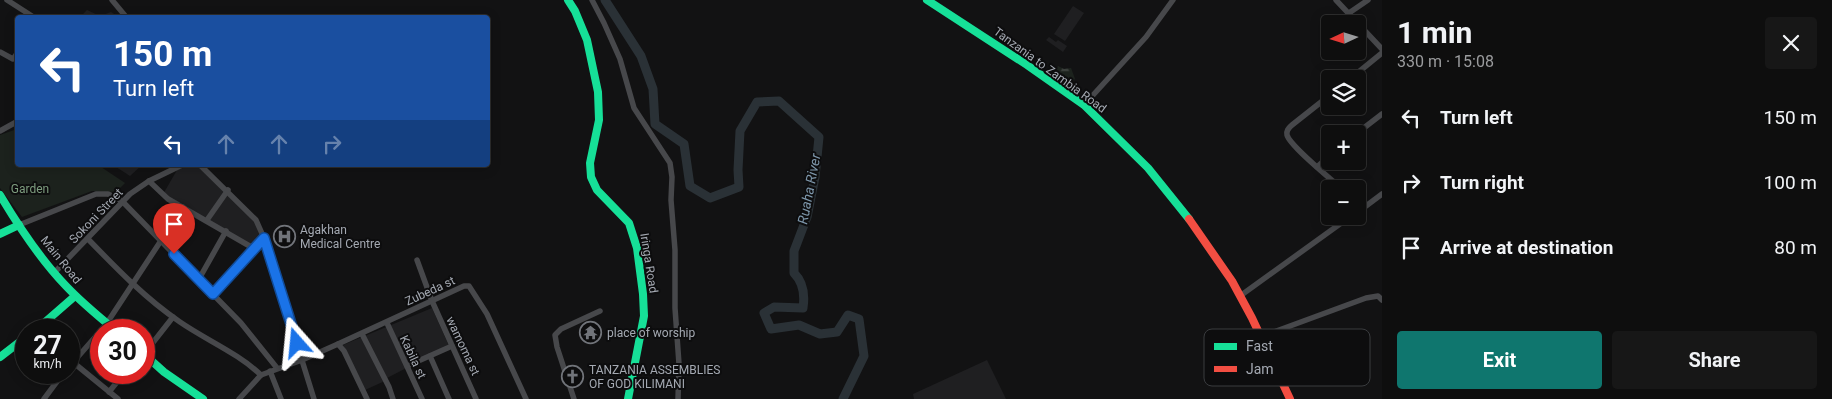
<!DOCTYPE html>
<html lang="en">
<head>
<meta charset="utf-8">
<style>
  :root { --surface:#0e0e0e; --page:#171717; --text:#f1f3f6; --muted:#9b9c9e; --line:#2e2e2e; --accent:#0f766e }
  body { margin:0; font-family:Roboto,sans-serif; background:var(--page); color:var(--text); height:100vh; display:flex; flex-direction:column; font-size:19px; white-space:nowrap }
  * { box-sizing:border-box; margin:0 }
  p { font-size:16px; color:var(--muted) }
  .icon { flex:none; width:28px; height:28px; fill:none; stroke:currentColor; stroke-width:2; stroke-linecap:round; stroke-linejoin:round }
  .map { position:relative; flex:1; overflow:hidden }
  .sheet { display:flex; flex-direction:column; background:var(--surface); width:450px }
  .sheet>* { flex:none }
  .hud { position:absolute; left:15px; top:15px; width:475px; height:152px; border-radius:5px; box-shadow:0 2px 12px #0003,0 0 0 1px var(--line); background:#1a4fa0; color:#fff; overflow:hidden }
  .needle { width:32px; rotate:266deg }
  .controls { position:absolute; left:1321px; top:15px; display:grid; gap:10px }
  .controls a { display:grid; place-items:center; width:45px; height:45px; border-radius:5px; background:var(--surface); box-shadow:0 2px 12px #0003,0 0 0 1px var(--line); font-size:25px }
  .speed { position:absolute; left:15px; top:319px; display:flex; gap:10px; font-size:25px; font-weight:700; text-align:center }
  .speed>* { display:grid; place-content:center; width:65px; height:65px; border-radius:50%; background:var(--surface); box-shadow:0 2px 12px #0003,0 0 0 1px var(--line); line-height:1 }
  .speed small { font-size:12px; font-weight:400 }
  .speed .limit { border:8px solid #d22; background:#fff; color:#111 }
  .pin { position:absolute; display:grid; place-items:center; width:42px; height:42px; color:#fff; margin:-51px -21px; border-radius:50% 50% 50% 0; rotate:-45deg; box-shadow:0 0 5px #0007 }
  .pin .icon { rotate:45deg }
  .me { position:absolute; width:55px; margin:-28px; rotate:342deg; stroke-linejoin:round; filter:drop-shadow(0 0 4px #0008) }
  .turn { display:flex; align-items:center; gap:18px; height:105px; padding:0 15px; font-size:22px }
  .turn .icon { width:65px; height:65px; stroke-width:2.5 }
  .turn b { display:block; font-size:35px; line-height:42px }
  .lanes { display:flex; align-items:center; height:48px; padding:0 15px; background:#0003; justify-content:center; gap:25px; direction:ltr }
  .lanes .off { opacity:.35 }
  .round { display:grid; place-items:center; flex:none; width:52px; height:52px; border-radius:5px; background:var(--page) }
  .head { display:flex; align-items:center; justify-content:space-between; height:85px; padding:0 15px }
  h1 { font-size:30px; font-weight:700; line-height:38px }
  .primary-button { display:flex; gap:10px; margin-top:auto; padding:10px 15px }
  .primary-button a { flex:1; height:58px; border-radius:5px; background:var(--accent); color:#fff; font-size:20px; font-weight:700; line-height:58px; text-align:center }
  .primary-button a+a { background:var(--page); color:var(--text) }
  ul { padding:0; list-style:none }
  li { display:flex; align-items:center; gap:15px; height:65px; padding:0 15px }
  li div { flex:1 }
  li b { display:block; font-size:19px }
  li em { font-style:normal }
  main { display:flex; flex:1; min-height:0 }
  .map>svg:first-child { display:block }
  .built { fill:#1f1f21 }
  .forest { fill:url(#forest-firs) }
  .park { fill:#1c221d }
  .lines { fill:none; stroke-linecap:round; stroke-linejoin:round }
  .river { stroke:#2a3136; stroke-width:9 }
  .street { stroke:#47484b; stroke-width:5.5 }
  .fast { stroke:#16e098; stroke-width:8 }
  .jam { stroke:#f24e42; stroke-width:8 }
  .route-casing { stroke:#114b97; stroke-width:12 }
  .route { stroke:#1a73e8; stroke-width:9 }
  .labels { text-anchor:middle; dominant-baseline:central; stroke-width:4; stroke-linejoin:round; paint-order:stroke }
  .street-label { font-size:12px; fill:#a4a9b2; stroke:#0d0d0e }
  .park-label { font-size:12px; fill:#7d9c7e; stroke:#0d0d0e }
  .poi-label { font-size:12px; fill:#a4a9b2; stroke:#0d0d0e; text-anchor:start }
  .water-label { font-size:14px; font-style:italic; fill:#7e97ab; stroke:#0d0d0e }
  .key { fill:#0d0d0e; stroke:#3a3c3f; stroke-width:1 }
  .key-label { font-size:14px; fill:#a4a9b2 }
</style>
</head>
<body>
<main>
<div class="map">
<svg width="1382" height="399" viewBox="0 0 1382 399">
  <defs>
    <pattern id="forest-firs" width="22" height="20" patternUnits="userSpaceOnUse" patternTransform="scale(1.25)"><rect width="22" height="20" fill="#1c221d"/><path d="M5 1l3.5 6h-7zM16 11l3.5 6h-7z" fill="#3a3f3b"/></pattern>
  </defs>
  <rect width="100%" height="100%" fill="#121213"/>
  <g class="built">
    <polygon points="1073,6 1084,13 1065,41 1054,34"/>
    <polygon points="87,10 100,16 111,12 119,17 80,17"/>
    <polygon points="1049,37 1056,42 1058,40 1067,46 1063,52 1046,40"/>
    <polygon points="113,165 142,165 130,176"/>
    <polygon points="188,165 195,165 204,170 255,221 261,238 253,247 162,196 177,170"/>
    <polygon points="432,308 449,346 387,378 387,380 365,390 343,345"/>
    <polygon points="987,360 1006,399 914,399 913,394"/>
  </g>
  <polygon class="forest" points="1058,66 1064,69 1071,68 1075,79 1065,88 1059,81 1056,70"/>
  <polygon class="park" points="17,129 18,165 98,165 125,183 116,192 92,191 22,217 0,188 0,135"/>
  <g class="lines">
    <path class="river" d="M605 0 641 56 653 89 655 124 684 144 690 186 710 198 739 187 738 170 740 131 757 102 779 101 819 137 815 177 807 217 794 251V273C804 283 805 295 803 308L774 307 764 313 771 329 799 325 820 334 837 332 848 315 859 319 864 356 843 399"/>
    <g class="street">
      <polyline points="7,0 35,18"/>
      <polyline points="112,0 127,18"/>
      <polyline points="592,0 604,23 620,59 634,108 670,163 672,177 671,200 675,250 675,308 679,364 678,399"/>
      <polyline points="1336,0 1382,49"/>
      <polyline points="1349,13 1368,0"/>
      <polyline points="0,52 13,59 18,52"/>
      <polyline points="1350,79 1382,53"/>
      <path d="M1330 95 1292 125C1289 128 1286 130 1287 135 1290 146 1331 179 1342 189"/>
      <polyline points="1084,105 1146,37 1173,0"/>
      <polyline points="0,131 18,121"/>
      <polyline points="1356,134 1382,114"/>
      <polyline points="200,165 256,220 264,238 314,399"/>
      <polyline points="1317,167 1330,155"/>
      <polyline points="149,181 168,199 253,248 264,238"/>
      <polyline points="1358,212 1382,194"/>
      <polyline points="207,220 228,190"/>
      <polyline points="19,225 96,194 108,194 122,201 241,323 277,368"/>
      <path d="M88 239C117 269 146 299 180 322 206 340 238 353 261 375"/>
      <polyline points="417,260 432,301 476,399"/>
      <polyline points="55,272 130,194 149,181 182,165"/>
      <polyline points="199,279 226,231"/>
      <polyline points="213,294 253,248"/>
      <polyline points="1240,296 1351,216"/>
      <polyline points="107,323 183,207"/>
      <polyline points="387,323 422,399"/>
      <polyline points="362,334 389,387 393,399"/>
      <polyline points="1260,337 1366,298 1378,296 1382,300"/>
      <polyline points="338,344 464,286 469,286 487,314 526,399"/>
      <polyline points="144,354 173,317"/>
      <polyline points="430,356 449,399"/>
      <polyline points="69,359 118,399"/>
      <polyline points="407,366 452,346"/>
      <polyline points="69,367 103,328"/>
      <polyline points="270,371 281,399"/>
      <polyline points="109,392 125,372"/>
      <polyline points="44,399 64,372"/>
      <polyline points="239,399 261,375 302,360 338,344 344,351 367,399"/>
      <polyline points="574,399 557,347 555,335 561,329 600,311"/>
    </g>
    <g class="fast">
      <polyline points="568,0 575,11 587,40 598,92 599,120 590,163 591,177 597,190 629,223 637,248 643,294 644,316 628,399"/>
      <polyline points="927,0 1027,65 1084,105 1148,168 1189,219"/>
      <path d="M0 195C19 227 40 259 66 286 81 302 98 316 115 330"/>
      <polyline points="0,234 19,225"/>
      <polyline points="36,330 75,296"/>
      <polyline points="144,354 164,372 203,399"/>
      <polyline points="0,357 26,337"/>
    </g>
    <polyline class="jam" points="1189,219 1232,281 1252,318 1290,399"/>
  </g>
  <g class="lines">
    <defs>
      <polyline id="route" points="174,254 213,294 264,238 297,343"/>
    </defs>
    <use href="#route" class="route-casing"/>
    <use href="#route" class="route"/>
  </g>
  <defs>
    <symbol id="hospital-ring" viewBox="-11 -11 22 22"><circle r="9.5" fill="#0d0d0e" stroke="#71747a" stroke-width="1.5"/><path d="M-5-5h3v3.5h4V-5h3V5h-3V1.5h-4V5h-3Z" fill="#71747a"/></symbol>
    <symbol id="temple-ring" viewBox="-11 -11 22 22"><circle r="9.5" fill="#0d0d0e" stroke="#71747a" stroke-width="1.5"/><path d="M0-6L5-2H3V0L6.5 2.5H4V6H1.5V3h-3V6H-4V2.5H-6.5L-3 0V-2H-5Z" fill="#71747a"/></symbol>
    <symbol id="church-ring" viewBox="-11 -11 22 22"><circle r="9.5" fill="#0d0d0e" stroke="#71747a" stroke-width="1.5"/><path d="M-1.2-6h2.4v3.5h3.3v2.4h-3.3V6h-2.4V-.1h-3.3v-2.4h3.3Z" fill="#71747a"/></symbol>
  </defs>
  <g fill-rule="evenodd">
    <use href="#hospital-ring" x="272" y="224" width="25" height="25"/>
    <use href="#temple-ring" x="578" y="320" width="25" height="25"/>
    <use href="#church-ring" x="560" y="364" width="25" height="25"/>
  </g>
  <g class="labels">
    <g class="street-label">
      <text transform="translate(1050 70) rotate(36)">Tanzania to Zambia Road</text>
      <text transform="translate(96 216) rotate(-46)">Sokoni Street</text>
      <text transform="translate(61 260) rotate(51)">Main Road</text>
      <text transform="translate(649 263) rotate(81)">Iringa Road</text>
      <text transform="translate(430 291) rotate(-25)">Zubeda st</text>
      <text transform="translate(463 346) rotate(65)">wamoma st</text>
      <text transform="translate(413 357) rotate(65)">Kabila st</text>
    </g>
    <g class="park-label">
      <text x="30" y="189">Garden</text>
    </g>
    <g class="poi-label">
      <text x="300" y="230">Agakhan<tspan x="300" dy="14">Medical Centre</tspan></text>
      <text x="607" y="333">place of worship</text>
      <text x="589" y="370">TANZANIA ASSEMBLIES<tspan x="589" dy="14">OF GOD KILIMANI</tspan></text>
    </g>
    <g class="water-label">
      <text transform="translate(809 189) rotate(-79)">Ruaha River</text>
    </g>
  </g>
  <rect x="1204" y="329" width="166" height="57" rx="8" class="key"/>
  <rect x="1214" y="343" width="23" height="7" fill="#16e098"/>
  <rect x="1214" y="366" width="23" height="6" fill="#f24e42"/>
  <g class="key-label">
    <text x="1246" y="351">Fast</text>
    <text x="1246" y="374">Jam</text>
  </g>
</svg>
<div class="controls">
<a><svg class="needle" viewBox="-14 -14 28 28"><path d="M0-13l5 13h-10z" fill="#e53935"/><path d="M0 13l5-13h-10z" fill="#9b9c9e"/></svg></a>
<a><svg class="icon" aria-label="layers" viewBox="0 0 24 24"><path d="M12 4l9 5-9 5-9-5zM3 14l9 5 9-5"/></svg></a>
<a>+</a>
<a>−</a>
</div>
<div class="speed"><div>27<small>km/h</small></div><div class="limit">30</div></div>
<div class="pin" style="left:174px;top:254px;background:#d93025"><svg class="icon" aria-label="arrive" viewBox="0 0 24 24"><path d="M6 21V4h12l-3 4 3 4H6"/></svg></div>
<svg class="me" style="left:297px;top:343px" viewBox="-20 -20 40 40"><path d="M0-17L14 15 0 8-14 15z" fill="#1a73e8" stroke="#fff" stroke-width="4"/></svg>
<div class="hud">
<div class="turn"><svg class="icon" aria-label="left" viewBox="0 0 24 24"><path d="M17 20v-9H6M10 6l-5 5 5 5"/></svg><div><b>150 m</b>Turn left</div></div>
<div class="lanes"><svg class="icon" aria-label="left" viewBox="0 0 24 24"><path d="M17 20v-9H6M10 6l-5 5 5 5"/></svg><svg class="icon off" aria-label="ahead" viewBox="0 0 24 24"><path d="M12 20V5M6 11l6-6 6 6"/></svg><svg class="icon off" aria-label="ahead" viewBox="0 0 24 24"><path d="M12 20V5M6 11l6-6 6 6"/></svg><svg class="icon off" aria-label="right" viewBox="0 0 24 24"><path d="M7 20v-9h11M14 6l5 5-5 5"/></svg></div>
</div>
</div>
<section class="sheet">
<div class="head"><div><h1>1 min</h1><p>330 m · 15:08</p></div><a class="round"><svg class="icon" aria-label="close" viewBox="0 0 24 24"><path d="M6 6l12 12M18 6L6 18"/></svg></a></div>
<ul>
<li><svg class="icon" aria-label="left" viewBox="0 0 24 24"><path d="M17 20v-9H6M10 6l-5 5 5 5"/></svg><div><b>Turn left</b></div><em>150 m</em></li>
<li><svg class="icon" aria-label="right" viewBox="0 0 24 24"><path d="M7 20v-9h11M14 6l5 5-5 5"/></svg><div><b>Turn right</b></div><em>100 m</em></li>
<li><svg class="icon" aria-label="arrive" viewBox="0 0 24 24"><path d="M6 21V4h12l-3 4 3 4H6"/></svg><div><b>Arrive at destination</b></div><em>80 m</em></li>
</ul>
<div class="primary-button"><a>Exit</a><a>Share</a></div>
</section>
</main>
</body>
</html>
